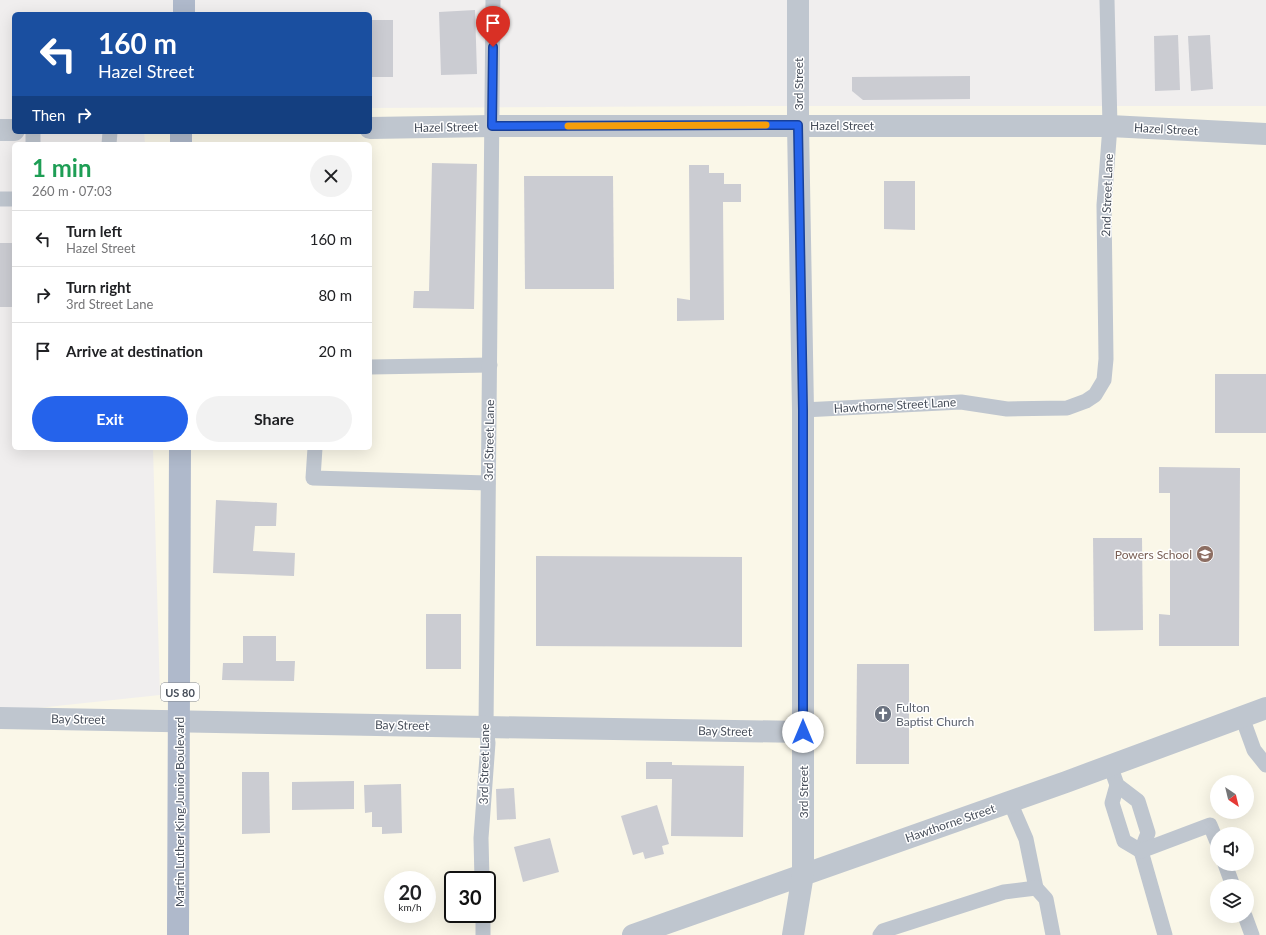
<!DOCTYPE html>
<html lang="en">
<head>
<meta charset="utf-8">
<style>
  :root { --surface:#fff; --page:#f2f2f2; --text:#202124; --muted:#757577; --line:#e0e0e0; --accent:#2563eb }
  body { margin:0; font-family:Lato,sans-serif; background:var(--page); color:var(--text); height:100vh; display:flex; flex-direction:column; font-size:15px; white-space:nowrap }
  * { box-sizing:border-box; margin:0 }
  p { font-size:13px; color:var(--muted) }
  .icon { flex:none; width:22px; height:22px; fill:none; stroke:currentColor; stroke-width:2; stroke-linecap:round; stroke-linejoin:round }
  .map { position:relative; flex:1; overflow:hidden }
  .sheet { position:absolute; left:12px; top:142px; width:360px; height:308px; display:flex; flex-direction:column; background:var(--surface); border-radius:6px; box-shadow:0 4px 16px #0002 }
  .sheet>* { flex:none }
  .guide { position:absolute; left:12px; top:12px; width:360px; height:122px; border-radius:6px; box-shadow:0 4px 16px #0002; background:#1a4fa0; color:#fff; overflow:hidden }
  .needle { width:26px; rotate:145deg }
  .fabs { position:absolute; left:1210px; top:775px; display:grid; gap:8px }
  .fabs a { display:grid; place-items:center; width:44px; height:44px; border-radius:50%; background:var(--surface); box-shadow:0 4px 16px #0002; font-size:20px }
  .speed { position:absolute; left:384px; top:871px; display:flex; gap:8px; font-size:20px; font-weight:700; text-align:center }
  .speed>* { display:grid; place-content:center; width:52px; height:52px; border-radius:50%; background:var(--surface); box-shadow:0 4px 16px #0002; line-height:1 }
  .speed small { font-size:10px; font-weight:400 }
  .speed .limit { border:2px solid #111; border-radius:6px; background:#fff; color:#111 }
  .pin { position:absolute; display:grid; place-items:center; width:34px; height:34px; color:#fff; margin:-41px -17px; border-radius:50% 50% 50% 0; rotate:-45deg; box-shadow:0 0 4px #0007 }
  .pin .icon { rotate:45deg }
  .me { position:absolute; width:44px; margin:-22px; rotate:0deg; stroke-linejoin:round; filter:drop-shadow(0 0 3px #0008) }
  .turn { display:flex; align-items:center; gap:14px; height:84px; padding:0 20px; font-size:18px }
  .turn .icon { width:52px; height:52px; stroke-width:2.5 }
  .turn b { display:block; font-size:28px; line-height:34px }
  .then { display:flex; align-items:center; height:38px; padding:0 20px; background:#0003; gap:8px; font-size:15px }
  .round { display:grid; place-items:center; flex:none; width:42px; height:42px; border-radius:21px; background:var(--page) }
  .headline { display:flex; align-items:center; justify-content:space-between; height:68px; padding:0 20px }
  h1 { font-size:24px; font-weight:700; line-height:30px; color:#1e9e55 }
  .action { display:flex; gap:8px; margin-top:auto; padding:8px 20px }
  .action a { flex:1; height:46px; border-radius:24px; background:var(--accent); color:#fff; font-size:16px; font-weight:700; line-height:46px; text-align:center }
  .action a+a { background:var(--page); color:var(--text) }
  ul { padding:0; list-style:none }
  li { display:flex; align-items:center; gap:12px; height:56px; padding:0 20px; border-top:1px solid var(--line) }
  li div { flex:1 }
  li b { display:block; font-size:15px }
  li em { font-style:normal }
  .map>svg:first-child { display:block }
  .commercial { fill:#faf7e8; fill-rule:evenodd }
  .building { fill:#cbccd2 }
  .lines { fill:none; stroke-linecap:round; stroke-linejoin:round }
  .service { stroke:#bfc6cf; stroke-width:15 }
  .minor { stroke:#bfc6cf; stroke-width:22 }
  .primary { stroke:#afb9cb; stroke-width:22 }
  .route-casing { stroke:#184099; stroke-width:10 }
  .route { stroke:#2563eb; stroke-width:7 }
  .slow { stroke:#f59e0b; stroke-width:7 }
  .labels { text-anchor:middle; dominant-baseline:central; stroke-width:3; stroke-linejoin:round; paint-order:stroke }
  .shield { fill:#fff; stroke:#7e838c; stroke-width:1 }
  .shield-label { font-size:11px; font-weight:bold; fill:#474e5a }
  .street-label { font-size:12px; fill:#474e5a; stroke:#fff }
  .education-label { font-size:12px; fill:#785e54; stroke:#fff; text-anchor:end }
  .worship-label { font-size:12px; fill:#5b616d; stroke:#fff; text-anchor:start }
</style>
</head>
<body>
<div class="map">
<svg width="1266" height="935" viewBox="0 0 1266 935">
  <rect width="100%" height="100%" fill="#f0eeee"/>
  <path class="commercial" d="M758 106H1266V935H0V712L160 695 153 448H370V144H145L144 132H370V108ZM1217 782H1247V812H1217ZM1217 834H1247V864H1217ZM393 880H427V914H393ZM453 880H487V914H453ZM1217 886H1247V916H1217Z"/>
  <g class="building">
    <polygon points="475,10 477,74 441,75 439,12"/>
    <rect x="370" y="20" width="23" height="57"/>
    <polygon points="1178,35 1180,90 1155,91 1154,36"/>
    <polygon points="1210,35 1213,89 1191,91 1188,36"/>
    <polygon points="970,76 970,99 863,100 852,91 852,77"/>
    <polygon points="432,163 477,164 474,309 413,308 414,291 429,291"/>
    <polygon points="689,165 709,165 709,173 724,173 724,184 741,184 741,202 723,202 724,320 677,321 677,298 690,300"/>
    <polygon points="524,176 613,176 614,289 525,289"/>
    <polygon points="884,181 915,181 915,230 884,229"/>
    <rect x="0" y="243" width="14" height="64"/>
    <rect x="1215" y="374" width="51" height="59"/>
    <polygon points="1159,467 1240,468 1239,646 1159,646 1159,614 1170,615 1170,493 1159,493"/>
    <polygon points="216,500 277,503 276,526 255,526 253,551 295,553 294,576 213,573"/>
    <polygon points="1093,538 1142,538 1143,630 1094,631"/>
    <polygon points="536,556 742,557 742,647 536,646"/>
    <rect x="426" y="614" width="35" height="55"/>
    <polygon points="243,636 276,636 276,661 295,661 294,681 222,680 223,663 243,663"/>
    <polygon points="857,664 909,664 909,764 856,764"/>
    <polygon points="646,762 672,762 672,765 744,766 743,837 671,836 672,779 646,779"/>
    <polygon points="242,772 269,772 270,833 242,834"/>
    <polygon points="354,781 354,809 292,810 292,782"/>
    <polygon points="401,784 402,833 382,834 382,827 372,827 372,812 365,813 364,785"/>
    <polygon points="514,788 516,819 497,820 496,789"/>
    <polygon points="657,805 669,844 662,846 664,854 645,859 643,852 633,855 621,816"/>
    <polygon points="550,838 559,872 523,882 514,847"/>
  </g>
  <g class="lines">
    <g class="service">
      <polyline points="33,132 33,144"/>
      <polyline points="109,144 110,132"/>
      <polyline points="0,199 14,199"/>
      <polyline points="370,367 490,365"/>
      <polyline points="803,410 961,402 1007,409 1067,408 1086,401 1095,395 1104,380 1106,359 1104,205 1110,126 1107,0"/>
      <polyline points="315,448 313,478 488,483"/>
      <polyline points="1242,717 1254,750 1266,765"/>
      <polyline points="1110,765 1117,785 1138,801 1148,833 1141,851 1165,935"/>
      <polyline points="1117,785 1112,803 1124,841 1141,851"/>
      <polyline points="1010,802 1026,839 1036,888"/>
      <polyline points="1141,851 1210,825 1217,842"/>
      <polyline points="1225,864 1233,886"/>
      <polyline points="482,880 481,838 488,743 486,727 493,0"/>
      <polyline points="483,914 483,935"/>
      <polyline points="1245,916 1252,935"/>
      <polyline points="880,935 883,931 1004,892 1036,888 1046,899 1053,935"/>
    </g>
    <g class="minor">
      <polyline points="370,128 492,126 1110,126 1266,134"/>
      <polyline points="0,130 14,130"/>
      <polyline points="0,718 486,727 803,732"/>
      <polyline points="633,935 1066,782 1266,708"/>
      <polyline points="793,935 803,874 803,410 798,125 798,0"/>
    </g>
    <g class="primary">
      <polyline points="184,14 184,0"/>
      <polyline points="181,144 181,132"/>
      <polyline points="178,935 180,448"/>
    </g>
  </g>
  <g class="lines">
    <defs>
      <polyline id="route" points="493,47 492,126 798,125 803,410 803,732"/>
    </defs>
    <use href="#route" class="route-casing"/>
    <use href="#route" class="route"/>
    <polyline class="slow" points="568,126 766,125"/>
  </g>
  <defs>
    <symbol id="school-disc" viewBox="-11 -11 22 22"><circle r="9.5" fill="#8d6e63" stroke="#fff"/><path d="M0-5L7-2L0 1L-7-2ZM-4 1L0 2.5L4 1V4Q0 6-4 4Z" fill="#fff"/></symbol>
    <symbol id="church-disc" viewBox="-11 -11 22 22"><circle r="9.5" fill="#6b7280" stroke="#fff"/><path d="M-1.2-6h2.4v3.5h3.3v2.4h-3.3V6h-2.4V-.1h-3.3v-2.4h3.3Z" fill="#fff"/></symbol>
  </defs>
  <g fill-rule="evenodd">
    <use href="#school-disc" x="1195" y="544" width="20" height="20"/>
    <use href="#church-disc" x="873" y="704" width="20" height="20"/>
  </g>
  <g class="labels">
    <rect class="shield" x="161" y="683" width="38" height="18" rx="3"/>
    <g class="shield-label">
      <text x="180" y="692">US 80</text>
    </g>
    <g class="street-label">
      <text transform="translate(798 84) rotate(-90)">3rd Street</text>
      <text x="842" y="125">Hazel Street</text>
      <text transform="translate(446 127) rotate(-1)">Hazel Street</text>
      <text transform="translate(1166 129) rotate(3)">Hazel Street</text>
      <text transform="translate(1107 195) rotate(-88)">2nd Street Lane</text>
      <text transform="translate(895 405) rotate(-3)">Hawthorne Street Lane</text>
      <text transform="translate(489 440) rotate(-89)">3rd Street Lane</text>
      <text transform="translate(78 719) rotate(1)">Bay Street</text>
      <text transform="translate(402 725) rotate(1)">Bay Street</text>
      <text transform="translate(725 731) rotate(1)">Bay Street</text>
      <text transform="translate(484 764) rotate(-89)">3rd Street Lane</text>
      <text transform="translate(803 792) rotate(-90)">3rd Street</text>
      <text transform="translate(179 812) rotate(-90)">Martin Luther King Junior Boulevard</text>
      <text transform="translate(950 823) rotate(-19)">Hawthorne Street</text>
    </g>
    <g class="education-label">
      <text x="1192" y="554">Powers School</text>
    </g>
    <g class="worship-label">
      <text x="896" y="707">Fulton<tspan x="896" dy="14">Baptist Church</tspan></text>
    </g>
  </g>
</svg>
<div class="fabs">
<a><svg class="needle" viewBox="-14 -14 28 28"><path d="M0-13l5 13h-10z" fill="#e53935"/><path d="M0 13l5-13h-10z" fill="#757577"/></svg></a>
<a><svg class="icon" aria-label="sound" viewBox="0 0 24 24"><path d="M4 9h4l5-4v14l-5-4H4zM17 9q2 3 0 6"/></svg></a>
<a><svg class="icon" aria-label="layers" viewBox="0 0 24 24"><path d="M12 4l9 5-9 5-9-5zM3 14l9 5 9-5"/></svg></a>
</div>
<div class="speed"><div>20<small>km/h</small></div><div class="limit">30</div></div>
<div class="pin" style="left:493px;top:47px;background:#d93025"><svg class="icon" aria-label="arrive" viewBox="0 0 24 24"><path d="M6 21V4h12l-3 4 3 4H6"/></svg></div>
<svg class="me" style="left:803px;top:732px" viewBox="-20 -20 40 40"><circle r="19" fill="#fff"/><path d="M0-13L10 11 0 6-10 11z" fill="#2563eb"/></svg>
<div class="guide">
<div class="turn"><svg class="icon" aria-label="left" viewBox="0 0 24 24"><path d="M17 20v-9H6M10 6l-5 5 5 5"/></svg><div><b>160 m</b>Hazel Street</div></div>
<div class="then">Then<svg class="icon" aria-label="right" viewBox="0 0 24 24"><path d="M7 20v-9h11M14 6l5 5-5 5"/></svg></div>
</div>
<section class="sheet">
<div class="headline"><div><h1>1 min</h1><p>260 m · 07:03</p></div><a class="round"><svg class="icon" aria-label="close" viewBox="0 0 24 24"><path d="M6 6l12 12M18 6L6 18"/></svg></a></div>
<ul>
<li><svg class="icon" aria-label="left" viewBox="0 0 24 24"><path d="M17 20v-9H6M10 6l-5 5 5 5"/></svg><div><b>Turn left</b><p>Hazel Street</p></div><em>160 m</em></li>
<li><svg class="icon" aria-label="right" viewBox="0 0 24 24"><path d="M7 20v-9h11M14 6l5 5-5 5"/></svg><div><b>Turn right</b><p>3rd Street Lane</p></div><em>80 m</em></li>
<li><svg class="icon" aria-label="arrive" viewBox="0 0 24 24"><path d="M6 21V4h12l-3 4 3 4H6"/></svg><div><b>Arrive at destination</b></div><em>20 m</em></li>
</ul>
<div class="action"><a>Exit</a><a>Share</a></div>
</section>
</div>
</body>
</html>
